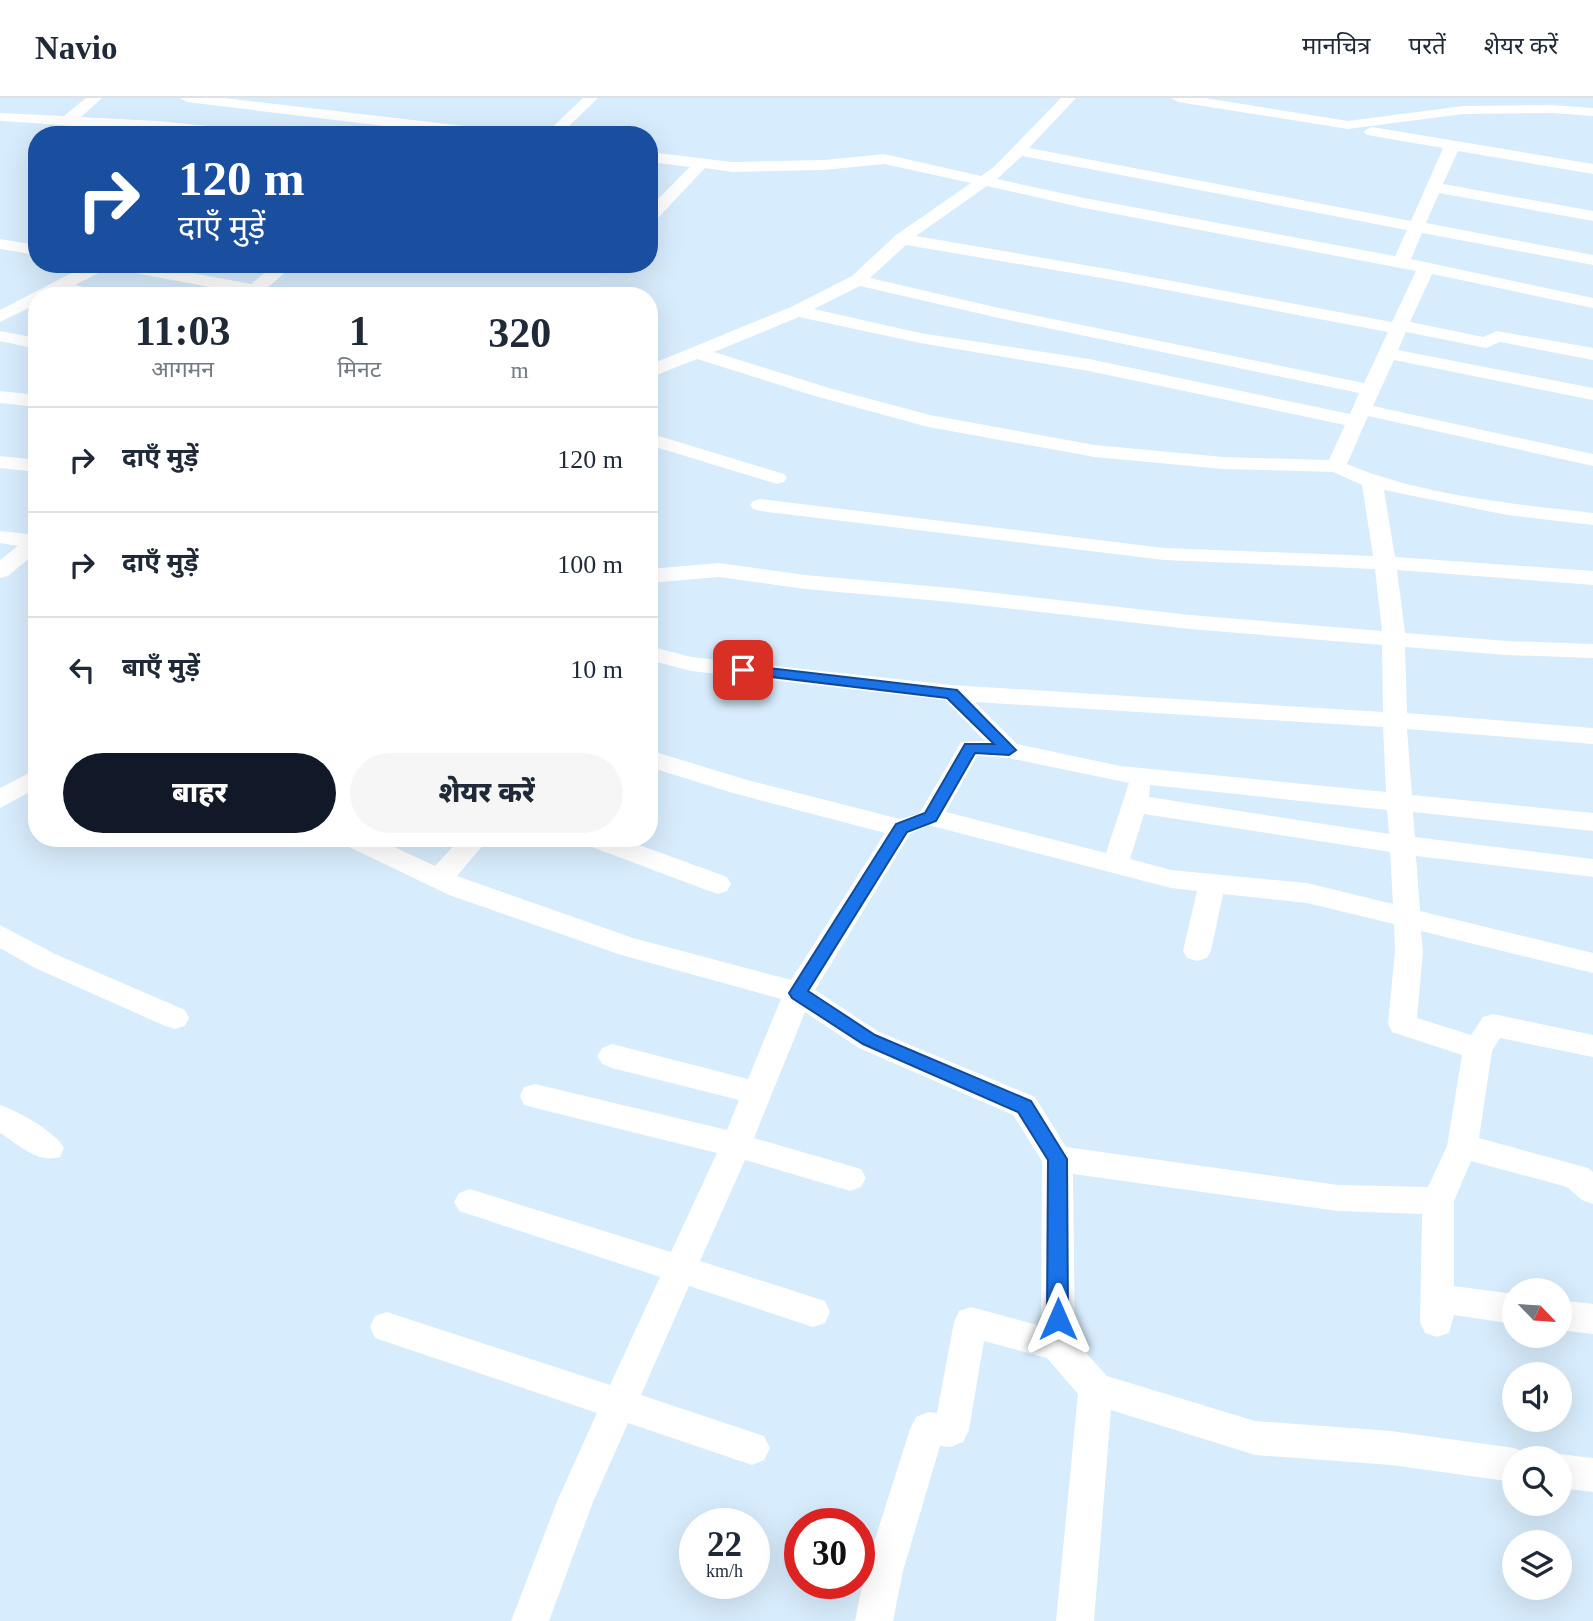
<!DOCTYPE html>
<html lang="hi">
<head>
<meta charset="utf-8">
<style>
  :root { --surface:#fff; --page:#f6f6f7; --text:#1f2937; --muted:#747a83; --line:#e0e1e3; --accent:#111827 }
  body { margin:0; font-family:"Times New Roman","Noto Sans Devanagari",serif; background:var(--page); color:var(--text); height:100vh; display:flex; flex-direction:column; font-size:26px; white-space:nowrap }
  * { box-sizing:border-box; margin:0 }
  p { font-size:23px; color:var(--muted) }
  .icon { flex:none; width:38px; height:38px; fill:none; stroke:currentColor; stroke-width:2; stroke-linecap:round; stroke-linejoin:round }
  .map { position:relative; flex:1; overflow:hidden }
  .details { position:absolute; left:28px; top:189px; width:630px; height:560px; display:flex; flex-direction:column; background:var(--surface); border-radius:28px; box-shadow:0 7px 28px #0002 }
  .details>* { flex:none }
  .guide { position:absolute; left:28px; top:28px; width:630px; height:147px; border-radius:28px; box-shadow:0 7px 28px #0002; background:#1a4fa0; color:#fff; overflow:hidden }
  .needle { width:46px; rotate:115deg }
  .controls { position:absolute; left:1502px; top:1180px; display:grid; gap:14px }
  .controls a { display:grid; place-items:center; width:70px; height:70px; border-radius:50%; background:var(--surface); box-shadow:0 7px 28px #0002; font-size:35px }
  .speed { position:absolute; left:679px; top:1410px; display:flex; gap:14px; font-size:35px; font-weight:700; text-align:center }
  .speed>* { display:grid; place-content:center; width:91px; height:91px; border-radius:50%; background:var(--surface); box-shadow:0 7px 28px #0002; line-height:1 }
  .speed small { font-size:18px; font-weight:400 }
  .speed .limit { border:10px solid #d22; background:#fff; color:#111 }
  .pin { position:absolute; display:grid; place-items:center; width:60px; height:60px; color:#fff; margin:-30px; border-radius:14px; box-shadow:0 4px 10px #0006 }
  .me { position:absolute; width:77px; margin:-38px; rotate:0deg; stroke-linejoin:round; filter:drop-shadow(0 0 5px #0008) }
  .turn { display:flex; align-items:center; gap:24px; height:147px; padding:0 35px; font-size:32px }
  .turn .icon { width:91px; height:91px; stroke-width:2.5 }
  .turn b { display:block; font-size:49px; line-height:60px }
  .eta { display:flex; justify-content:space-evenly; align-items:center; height:119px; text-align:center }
  .eta b { font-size:42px; font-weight:800; line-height:49px }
  .cta { display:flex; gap:14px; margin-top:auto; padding:14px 35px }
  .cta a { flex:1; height:80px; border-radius:42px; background:var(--accent); color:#fff; font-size:28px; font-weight:800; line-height:80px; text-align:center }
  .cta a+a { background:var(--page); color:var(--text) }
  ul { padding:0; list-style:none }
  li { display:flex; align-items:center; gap:21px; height:105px; padding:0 35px; border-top:2px solid var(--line) }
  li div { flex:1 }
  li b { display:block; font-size:26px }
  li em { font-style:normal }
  header { display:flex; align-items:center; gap:42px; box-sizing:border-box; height:98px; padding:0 35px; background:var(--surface); border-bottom:2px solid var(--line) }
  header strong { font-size:33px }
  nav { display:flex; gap:38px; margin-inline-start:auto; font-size:24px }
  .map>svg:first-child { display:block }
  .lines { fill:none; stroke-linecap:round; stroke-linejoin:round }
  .minor { fill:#fff; fill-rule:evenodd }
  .route { fill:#1a73e8; stroke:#114b97; stroke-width:2 }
</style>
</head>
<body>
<header>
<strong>Navio</strong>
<nav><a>मानचित्र</a><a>परतें</a><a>शेयर करें</a></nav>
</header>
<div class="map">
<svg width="1593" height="1523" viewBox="0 0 1593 1523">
  <rect width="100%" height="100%" fill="#d7ecfc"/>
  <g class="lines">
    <g class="minor">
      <path d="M86 0H102L81 19 158 23 250 32 257 37C172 37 86 28 0 23V15L64 18Z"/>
      <polygon points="180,0 224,0 499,32 506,37 459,37 187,4"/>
      <polygon points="583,0 598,0 560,37 544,37"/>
      <path d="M1061 0H1076L1029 50 1411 123 1443 50 1367 37 1364 34 1367 31 1372 29 1593 66V76L1458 53 1443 86 1593 113V123L1439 95 1426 125 1593 157V167L1422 135 1411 161 1593 200V210L1432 176 1410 224 1483 239 1497 233 1593 250V262L1500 244 1486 250 1406 234 1398 252 1593 290V302L1394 262 1373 308 1593 356V368L1368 318 1347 366C1419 397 1515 406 1593 415V427L1507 417 1384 392 1395 459 1593 473V487L1397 472 1405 535 1507 543 1593 546V560L1507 557 1405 549 1407 615 1593 630V646L1407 631 1412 697 1593 715V733L1413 714 1415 739 1593 761V779L1416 758 1420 813 1593 855V875L1421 833 1423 853 1417 920 1471 937 1483 919 1493 916 1593 937V959L1500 940 1492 953 1479 1040 1588 1070 1593 1074V1106L1582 1102 1567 1089 1471 1063 1454 1103V1188L1514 1196V1226L1454 1217 1449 1235 1437 1239 1425 1235 1420 1224 1422 1116 1338 1113 1073 1076 1075 1243 1107 1278 1255 1323 1391 1333 1514 1350 1527 1355 1529 1360H1514V1384L1391 1367 1255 1357 1111 1312 1094 1523H1056L1078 1296 1047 1260 984 1243 969 1332 963 1344 951 1349 940 1348 903 1473 893 1523H855L865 1473 910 1331 916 1319 928 1314 937 1315 954 1224 959 1213 971 1209 1041 1228 1042 1063 1013 1017 859 950 805 914 754 1040 861 1071 866 1080 861 1089 850 1093 745 1062 700 1163 825 1203 830 1214 825 1225 813 1229 689 1188 641 1297 764 1338 770 1350 764 1362 752 1367 628 1325 593 1404 549 1523H511L558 1401 597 1315 375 1240 370 1229 375 1218 387 1214 610 1287 660 1179 459 1113 454 1104 459 1095 470 1091 671 1154 717 1055 535 1010 524 1007 520 998 524 989 535 986 727 1032 739 1002 612 970 602 966 597 958 602 950 612 946 748 981 781 901 618 856 449 797 343 746 339 740H375L435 768 461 740H489L457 778 633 840 791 882 885 735 733 695 649 669V652L747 682 900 721 919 716 961 644 985 643 945 602 691 573 649 562V548L691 559 952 587 1383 614 1382 547 1190 531 951 504 805 491 719 479 649 485V471L719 465 805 477 951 490 1190 517 1382 533 1375 471 1164 462 760 413 753 411 750 407 753 403 760 401 1164 450 1373 458 1362 387 1333 374 1223 371 1095 359 928 329 815 298 697 261 649 280V267L791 209 852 178 896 137 971 85 884 66 824 72 732 74 705 70 655 123 649 125V110L690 69 649 64V54L732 64 824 62 884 56 981 78 995 68ZM1022 58 1407 132 1395 158 1084 100 997 81ZM987 88 1084 110 1416 173 1392 224 1113 172 916 138ZM906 147 1113 182 1388 234 1364 285 999 210 870 180ZM860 188 999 220 1359 295 1350 316 1089 261 920 235 814 211ZM799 219 920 245 1089 273 1345 327 1329 362 1223 359 1095 347 930 317 829 290 714 254ZM975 604 1383 629 1386 694 1120 668 1017 646ZM977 658 1009 660 1129 685 1106 755 946 714ZM1150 687 1387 712 1389 736 1149 699ZM1144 716 1390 754 1393 806 1307 785 1171 772 1130 761ZM928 727 1171 790 1197 793 1183 853 1187 860 1197 863 1207 860 1211 853 1223 796 1307 805 1394 826 1395 853 1388 926 1392 934 1462 957 1447 1048 1428 1089 1338 1087 1066 1049 1035 999 879 934 815 892 910 736Z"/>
      <polygon points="1171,0 1205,0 1348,23 1463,8 1551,7 1593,10 1593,18 1551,15 1463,16 1348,31 1178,4"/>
      <polygon points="0,141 37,147 37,157 0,151"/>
      <polygon points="89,166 143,166 251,186 276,166 295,166 258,198 238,198 241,195 109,170 75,187 109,194 112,198 76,198 60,195 54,198 37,198 37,206 0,224 0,212"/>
      <polygon points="0,233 37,240 37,251 0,243"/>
      <polygon points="0,293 37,297 37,309 0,305"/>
      <polygon points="649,335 784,376 787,380 784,384 777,386 649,347"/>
      <polygon points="0,358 37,362 37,374 0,370"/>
      <polygon points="0,433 37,437 37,454 8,478 0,480 0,462 18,448 0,445"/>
      <polygon points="37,671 37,690 0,710 0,690"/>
      <polygon points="580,740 620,740 727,779 731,786 727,793 718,796 709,793 584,746"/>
      <polygon points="0,827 55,856 185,912 189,920 185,928 175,931 165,928 35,870 0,850"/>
      <path d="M0 1007C18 1013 56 1034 64 1050L60 1059C38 1066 18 1046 0 1035Z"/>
      <polygon points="1559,1202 1593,1206 1593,1236 1559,1232"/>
      <polygon points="1559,1356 1593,1360 1593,1394 1559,1390 1559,1360 1549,1360"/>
    </g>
  </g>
  <polygon class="route" points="743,567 957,592 1016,652 1009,657 975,655 936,723 907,734 808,893 875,937 1031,1003 1067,1061 1068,1221 1065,1228 1058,1230 1050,1228 1047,1221 1048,1062 1018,1014 863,946 792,900 789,895 896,726 925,715 965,646 994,646 947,600 738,575 738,569"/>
</svg>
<div class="controls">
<a><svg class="needle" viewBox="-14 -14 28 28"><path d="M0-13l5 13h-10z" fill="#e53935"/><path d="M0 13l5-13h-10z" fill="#747a83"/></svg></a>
<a><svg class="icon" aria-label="sound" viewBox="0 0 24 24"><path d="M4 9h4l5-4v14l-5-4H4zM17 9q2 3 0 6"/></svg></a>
<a><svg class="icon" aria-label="search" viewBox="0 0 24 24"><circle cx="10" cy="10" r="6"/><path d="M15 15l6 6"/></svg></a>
<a><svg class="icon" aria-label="layers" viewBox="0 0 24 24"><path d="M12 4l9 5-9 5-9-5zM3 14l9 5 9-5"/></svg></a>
</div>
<div class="speed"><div>22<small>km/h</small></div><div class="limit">30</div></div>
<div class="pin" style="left:743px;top:572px;background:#d93025"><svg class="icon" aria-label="arrive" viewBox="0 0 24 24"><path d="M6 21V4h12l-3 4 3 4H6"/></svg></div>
<svg class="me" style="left:1058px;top:1221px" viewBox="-20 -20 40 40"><path d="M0-17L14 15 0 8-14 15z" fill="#1a73e8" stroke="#fff" stroke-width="4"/></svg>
<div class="guide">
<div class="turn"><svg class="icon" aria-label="right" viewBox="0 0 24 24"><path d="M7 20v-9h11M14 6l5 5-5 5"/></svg><div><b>120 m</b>दाएँ मुड़ें</div></div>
</div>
<section class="details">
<div class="eta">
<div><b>11:03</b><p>आगमन</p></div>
<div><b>1</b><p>मिनट</p></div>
<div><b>320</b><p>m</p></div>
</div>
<ul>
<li><svg class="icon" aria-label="right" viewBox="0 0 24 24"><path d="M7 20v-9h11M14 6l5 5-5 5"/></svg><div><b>दाएँ मुड़ें</b></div><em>120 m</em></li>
<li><svg class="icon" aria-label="right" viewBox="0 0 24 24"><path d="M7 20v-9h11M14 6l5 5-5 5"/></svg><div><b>दाएँ मुड़ें</b></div><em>100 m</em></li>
<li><svg class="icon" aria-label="left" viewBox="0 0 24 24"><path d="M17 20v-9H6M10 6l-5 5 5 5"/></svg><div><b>बाएँ मुड़ें</b></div><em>10 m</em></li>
</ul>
<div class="cta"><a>बाहर</a><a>शेयर करें</a></div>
</section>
</div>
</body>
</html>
